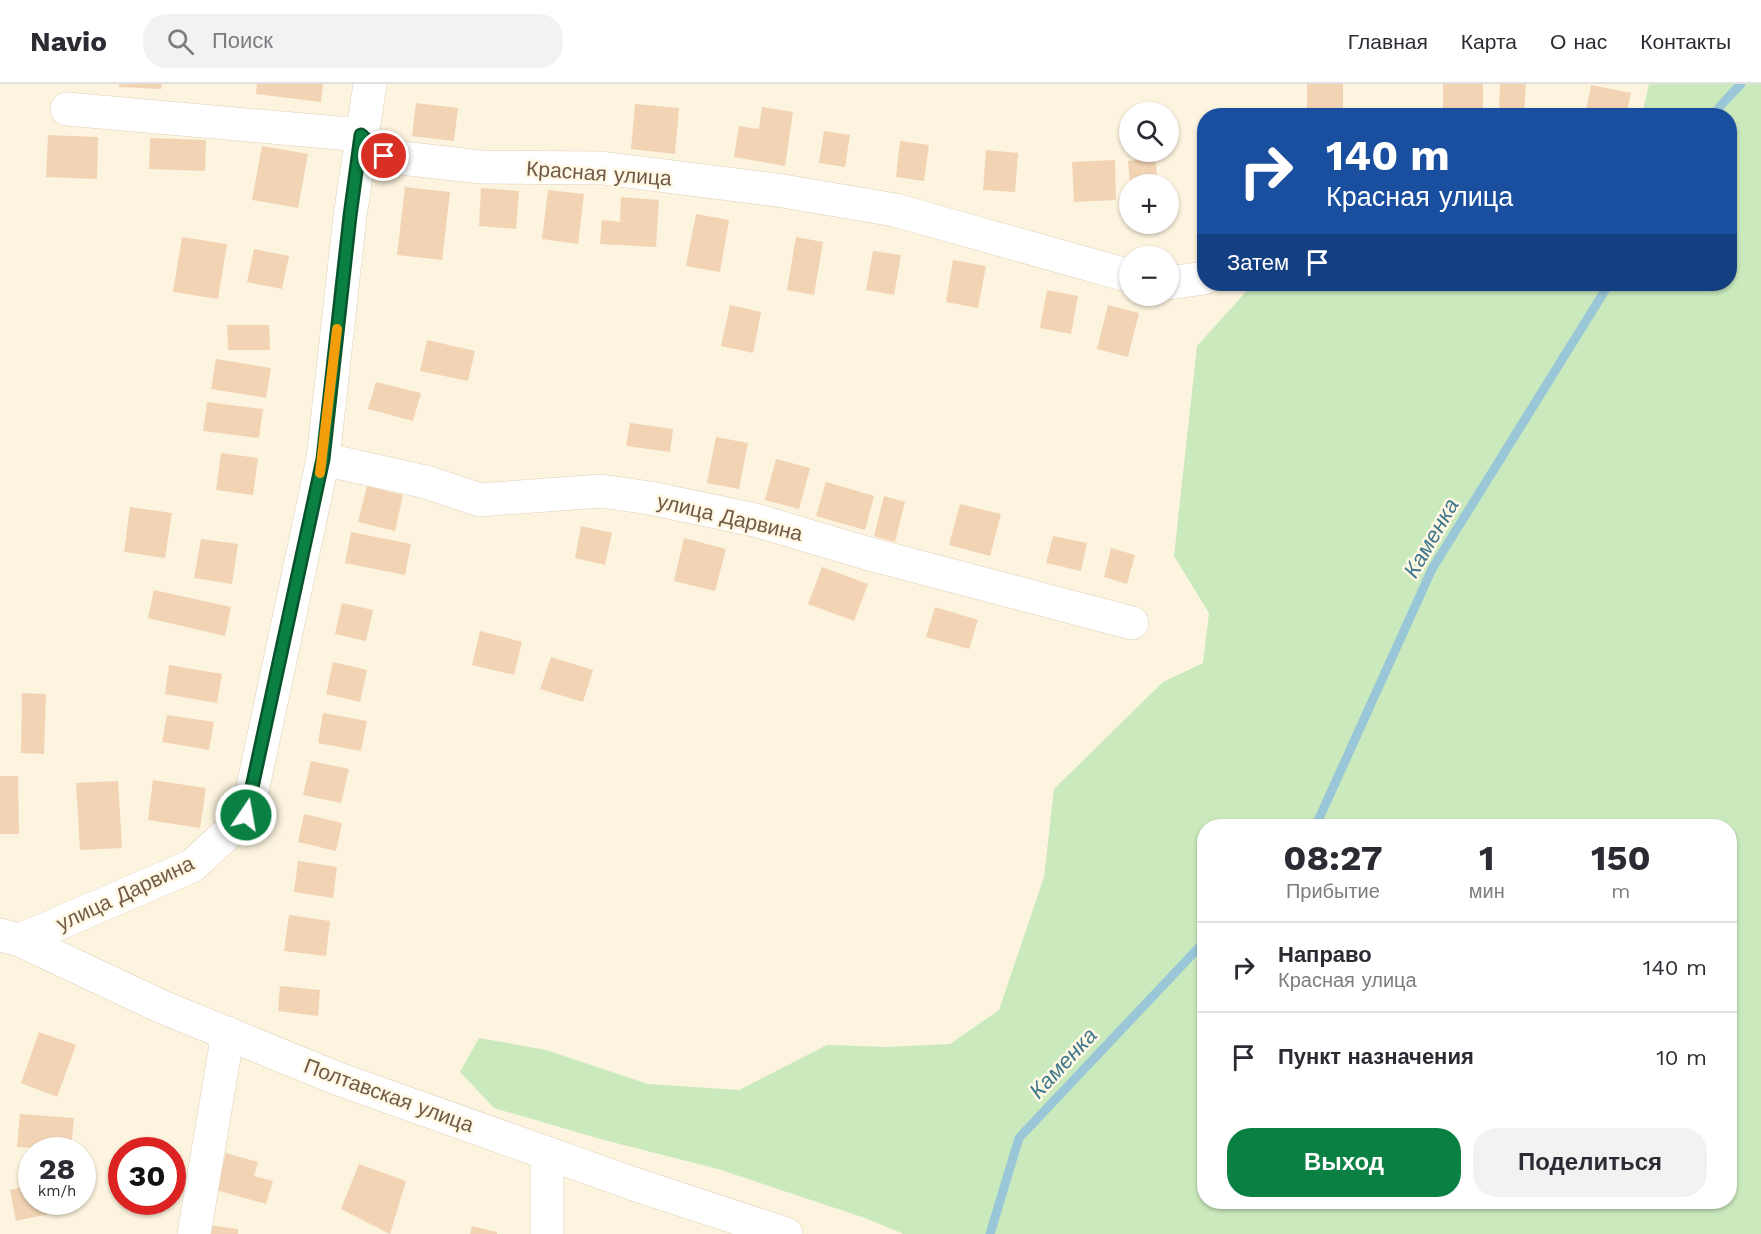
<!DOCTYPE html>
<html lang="ru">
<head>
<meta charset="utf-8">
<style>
  :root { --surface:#fff; --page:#f2f2f3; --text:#2b2b33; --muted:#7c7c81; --line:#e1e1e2; --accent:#0b8043 }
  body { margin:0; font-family:"Work Sans",sans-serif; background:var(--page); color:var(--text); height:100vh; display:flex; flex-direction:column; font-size:22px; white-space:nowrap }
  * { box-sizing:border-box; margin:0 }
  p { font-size:20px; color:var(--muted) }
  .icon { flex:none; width:33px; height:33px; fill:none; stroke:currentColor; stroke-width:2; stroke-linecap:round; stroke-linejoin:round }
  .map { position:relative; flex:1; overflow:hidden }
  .panel { position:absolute; left:1197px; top:735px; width:540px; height:390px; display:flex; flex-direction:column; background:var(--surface); border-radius:24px; box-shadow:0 2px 4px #0004 }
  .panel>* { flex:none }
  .guide { position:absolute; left:1197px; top:24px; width:540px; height:183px; border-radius:24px; box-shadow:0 2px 4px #0004; background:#1a4fa0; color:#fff; overflow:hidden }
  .controls { position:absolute; left:1119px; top:18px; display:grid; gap:12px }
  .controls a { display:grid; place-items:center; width:60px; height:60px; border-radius:50%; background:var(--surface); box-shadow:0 2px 4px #0004; font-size:30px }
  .speed { position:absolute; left:18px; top:1053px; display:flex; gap:12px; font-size:30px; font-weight:700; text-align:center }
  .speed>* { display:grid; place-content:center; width:78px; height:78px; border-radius:50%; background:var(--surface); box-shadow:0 2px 4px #0004; line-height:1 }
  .speed small { font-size:15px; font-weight:400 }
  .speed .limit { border:9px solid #d22; background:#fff; color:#111 }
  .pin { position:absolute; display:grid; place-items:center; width:51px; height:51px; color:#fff; margin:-26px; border:3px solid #fff; border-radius:50%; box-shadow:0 2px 6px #0007 }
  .me { position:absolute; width:66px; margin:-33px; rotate:12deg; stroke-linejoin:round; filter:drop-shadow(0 0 4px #0008) }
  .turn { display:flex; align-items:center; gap:21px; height:126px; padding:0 30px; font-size:27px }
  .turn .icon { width:78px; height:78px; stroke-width:2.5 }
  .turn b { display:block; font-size:42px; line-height:51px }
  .then { display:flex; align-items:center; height:57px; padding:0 30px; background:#0003; gap:12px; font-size:22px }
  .eta { display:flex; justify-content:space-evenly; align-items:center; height:102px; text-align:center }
  .eta b { font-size:36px; font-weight:700; line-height:42px }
  .action { display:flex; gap:12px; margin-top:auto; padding:12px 30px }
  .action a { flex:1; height:69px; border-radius:24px; background:var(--accent); color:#fff; font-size:24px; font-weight:700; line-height:69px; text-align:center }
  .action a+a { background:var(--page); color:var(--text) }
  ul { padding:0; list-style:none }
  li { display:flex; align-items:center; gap:18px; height:90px; padding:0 30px; border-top:2px solid var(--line) }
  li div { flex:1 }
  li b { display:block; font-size:22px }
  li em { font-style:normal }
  header { display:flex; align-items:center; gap:36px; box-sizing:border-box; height:84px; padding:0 30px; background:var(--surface); border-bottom:2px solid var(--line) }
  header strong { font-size:28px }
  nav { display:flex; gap:33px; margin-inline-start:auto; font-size:21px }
  .search { width:420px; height:54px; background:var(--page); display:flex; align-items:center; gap:15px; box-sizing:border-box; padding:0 21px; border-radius:24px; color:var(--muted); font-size:22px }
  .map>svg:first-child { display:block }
  .green { fill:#cae9bd; fill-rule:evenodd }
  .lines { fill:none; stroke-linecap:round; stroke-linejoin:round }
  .stream { stroke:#99c7d7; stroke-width:9 }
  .building { fill:#f2d4b5 }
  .minor-casing { stroke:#e0d0ba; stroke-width:34 }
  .tertiary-casing { stroke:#e0d0ba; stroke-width:34 }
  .minor { stroke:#fff; stroke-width:33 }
  .tertiary { stroke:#fff; stroke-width:33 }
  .route-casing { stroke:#07532c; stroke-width:15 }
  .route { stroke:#0b8043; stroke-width:10 }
  .slow { stroke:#f59e0b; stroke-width:10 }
  .labels { text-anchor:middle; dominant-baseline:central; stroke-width:5; stroke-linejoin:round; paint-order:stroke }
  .street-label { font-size:21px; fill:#725b46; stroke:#fff8e4 }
  .water-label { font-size:22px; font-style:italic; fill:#42788d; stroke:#fff8e4 }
</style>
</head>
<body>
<header>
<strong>Navio</strong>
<div class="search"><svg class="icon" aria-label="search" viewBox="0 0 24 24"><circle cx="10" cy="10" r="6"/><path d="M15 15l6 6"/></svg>Поиск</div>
<nav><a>Главная</a><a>Карта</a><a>О нас</a><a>Контакты</a></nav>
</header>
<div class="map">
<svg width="1761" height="1150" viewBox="0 0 1761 1150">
  <rect width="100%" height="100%" fill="#fcf4de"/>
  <path class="green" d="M1649 0H1761V1150H904L865 1134 718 1085 604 1056 494 1024 460 988 479 954 546 966 648 1000 739 1006 827 961 887 963 950 960 999 926 1044 793 1054 705 1163 598 1203 579 1209 529 1174 472 1197 262 1253 200H1730V32L1642 31ZM1204 742H1730V1118H1204Z"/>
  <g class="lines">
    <g class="stream">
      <polyline points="1714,32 1721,21 1741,0"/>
      <polyline points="1314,742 1317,739 1432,485 1609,200"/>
      <polyline points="990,1150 1019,1054 1204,858"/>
    </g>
  </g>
  <g class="building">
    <polygon points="119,0 162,0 161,5 119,3"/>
    <polygon points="257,0 323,0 321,18 256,10"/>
    <rect x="1307" y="0" width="36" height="28"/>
    <polygon points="1443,0 1483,0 1483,27 1443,26"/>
    <polygon points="1500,0 1526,0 1524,29 1499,28"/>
    <polygon points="1591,1 1631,9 1626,32 1585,32"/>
    <polygon points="416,19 458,24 454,57 412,52"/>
    <polygon points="635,20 679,24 675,70 631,65"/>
    <polygon points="762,23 793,28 785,82 734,73 739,42 759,45"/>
    <polygon points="824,47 850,51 845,83 819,79"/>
    <polygon points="48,51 98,53 97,95 46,93"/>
    <polygon points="150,54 206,56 205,87 149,85"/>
    <polygon points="900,57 929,61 924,97 896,93"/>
    <polygon points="262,62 308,70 298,124 252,116"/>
    <polygon points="986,66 1018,69 1015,108 983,106"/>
    <polygon points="1155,74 1158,100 1130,100 1128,77"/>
    <polygon points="1115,76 1116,116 1074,118 1072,78"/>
    <polygon points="405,103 450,108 442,176 397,171"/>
    <polygon points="481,104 519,107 516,145 479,142"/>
    <polygon points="548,106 584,110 578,160 542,155"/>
    <polygon points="621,113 659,116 656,163 600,160 602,136 620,138"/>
    <polygon points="696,130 729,136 720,188 686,182"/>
    <polygon points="182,153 227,160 218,215 173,208"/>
    <polygon points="796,153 823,158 814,211 787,206"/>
    <polygon points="254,165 289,172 282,205 247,198"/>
    <polygon points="873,167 901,171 894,211 866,206"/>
    <polygon points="953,176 986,182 978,224 946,218"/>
    <polygon points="1047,206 1078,212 1071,250 1040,244"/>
    <polygon points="730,221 761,228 753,269 721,262"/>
    <polygon points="1108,221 1139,229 1128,273 1097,265"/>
    <polygon points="227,241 269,241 270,266 228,266"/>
    <polygon points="427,256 475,267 468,297 420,287"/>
    <polygon points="216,275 271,284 266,314 211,305"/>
    <polygon points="376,298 421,309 413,337 368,325"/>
    <polygon points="207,318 263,325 259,354 203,347"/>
    <polygon points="630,339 673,345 670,368 626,362"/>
    <polygon points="716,353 748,359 739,405 707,399"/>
    <polygon points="221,369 258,374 253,411 216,406"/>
    <polygon points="776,375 810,384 799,425 765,416"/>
    <polygon points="826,398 874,412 865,446 816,432"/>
    <polygon points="367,402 403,411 395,447 358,438"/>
    <polygon points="884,412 905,418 895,458 874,452"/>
    <polygon points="960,420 1001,430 990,472 949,461"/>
    <polygon points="130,423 172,429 165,474 124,468"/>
    <polygon points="581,442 612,449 605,481 575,474"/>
    <polygon points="351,448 411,460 405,491 345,479"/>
    <polygon points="1053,452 1087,459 1081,487 1046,479"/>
    <polygon points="684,454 726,465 715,507 674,497"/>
    <polygon points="201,455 238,460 232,500 194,494"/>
    <polygon points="1111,464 1135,471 1127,500 1104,493"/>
    <polygon points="822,483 868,500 854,537 808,520"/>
    <polygon points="154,506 231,523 225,552 148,534"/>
    <polygon points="342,519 373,526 366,557 335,550"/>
    <polygon points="935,523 978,536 969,565 926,553"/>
    <polygon points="480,547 522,558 514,591 472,581"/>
    <polygon points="551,573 593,586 583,618 540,605"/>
    <polygon points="333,578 367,586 360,618 326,610"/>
    <polygon points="169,581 222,590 217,619 165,610"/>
    <polygon points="22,609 46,610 44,670 21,669"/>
    <polygon points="323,629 367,637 361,667 318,659"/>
    <polygon points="167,631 214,638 209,666 162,658"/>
    <polygon points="311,677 349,685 341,719 303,711"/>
    <polygon points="0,692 18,692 19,750 0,750"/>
    <polygon points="153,696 206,704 200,744 148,736"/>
    <polygon points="118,697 122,764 80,766 76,699"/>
    <polygon points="304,730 342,739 336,767 298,758"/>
    <polygon points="298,777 337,783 333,814 294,808"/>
    <polygon points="289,831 330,837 326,872 284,867"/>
    <polygon points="280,902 320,906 318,932 278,927"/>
    <polygon points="39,948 76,961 57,1013 21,999"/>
    <polygon points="20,1030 74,1034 71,1066 17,1063"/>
    <polygon points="226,1069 258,1078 254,1092 273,1097 266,1120 216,1106"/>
    <polygon points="359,1080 406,1097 390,1150 341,1125"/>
    <polygon points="32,1101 32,1118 50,1118 53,1129 16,1137 10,1106"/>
    <polygon points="207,1141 238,1145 238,1150 206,1150"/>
    <polygon points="472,1142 497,1148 497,1150 470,1150"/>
  </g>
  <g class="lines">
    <defs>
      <g id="minor">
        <polyline points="67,25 361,51 384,72 481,83 602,84 777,106 895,126 1130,192"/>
        <polyline points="1168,199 1204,194"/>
        <polyline points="323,375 426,398 480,416 601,407 650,414 755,436 866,469 1132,539"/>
        <polyline points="20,856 192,782 247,731 323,375 350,132 370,0"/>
        <polyline points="194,1150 228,949"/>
        <polyline points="547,1150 547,1069"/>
      </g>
      <polyline id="tertiary" points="0,851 20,856 160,922 336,994 634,1100 786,1150"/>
    </defs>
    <use href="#minor" class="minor-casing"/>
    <use href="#tertiary" class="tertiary-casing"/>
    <use href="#minor" class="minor"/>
    <use href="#tertiary" class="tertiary"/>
  </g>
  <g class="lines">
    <defs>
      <polyline id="route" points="246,731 323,375 350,132 361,51 384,72"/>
    </defs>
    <use href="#route" class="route-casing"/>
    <use href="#route" class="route"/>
    <polyline class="slow" points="320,389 337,245"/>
  </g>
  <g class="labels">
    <g class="street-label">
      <text transform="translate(599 89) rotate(4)">Красная улица</text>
      <text transform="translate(730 433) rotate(13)">улица Дарвина</text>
      <text transform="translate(125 809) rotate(-25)">улица Дарвина</text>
      <text transform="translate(389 1011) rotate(20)">Полтавская улица</text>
    </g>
    <g class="water-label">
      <text transform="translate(1431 454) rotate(-60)">Каменка</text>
      <text transform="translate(1063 979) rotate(-47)">Каменка</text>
    </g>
  </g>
</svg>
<div class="controls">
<a><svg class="icon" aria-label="search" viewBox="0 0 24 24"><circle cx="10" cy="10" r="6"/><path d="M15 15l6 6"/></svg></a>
<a>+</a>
<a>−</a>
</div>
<div class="speed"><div>28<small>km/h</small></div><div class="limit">30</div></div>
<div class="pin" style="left:384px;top:72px;background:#d93025"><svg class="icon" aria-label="arrive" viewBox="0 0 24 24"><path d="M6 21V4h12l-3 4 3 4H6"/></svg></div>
<svg class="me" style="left:246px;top:731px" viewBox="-20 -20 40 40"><circle r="17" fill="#0b8043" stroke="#fff" stroke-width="3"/><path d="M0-11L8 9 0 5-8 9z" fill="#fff"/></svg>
<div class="guide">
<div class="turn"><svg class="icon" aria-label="right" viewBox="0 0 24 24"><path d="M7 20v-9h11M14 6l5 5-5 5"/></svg><div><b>140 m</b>Красная улица</div></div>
<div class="then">Затем<svg class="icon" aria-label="arrive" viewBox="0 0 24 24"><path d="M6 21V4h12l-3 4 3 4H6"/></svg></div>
</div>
<section class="panel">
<div class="eta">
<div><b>08:27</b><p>Прибытие</p></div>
<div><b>1</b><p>мин</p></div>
<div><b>150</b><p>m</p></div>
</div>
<ul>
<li><svg class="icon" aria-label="right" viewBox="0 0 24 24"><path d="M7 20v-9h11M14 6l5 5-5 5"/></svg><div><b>Направо</b><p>Красная улица</p></div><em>140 m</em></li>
<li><svg class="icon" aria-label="arrive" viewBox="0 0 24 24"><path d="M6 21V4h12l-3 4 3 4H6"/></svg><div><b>Пункт назначения</b></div><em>10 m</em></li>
</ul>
<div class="action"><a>Выход</a><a>Поделиться</a></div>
</section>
</div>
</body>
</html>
